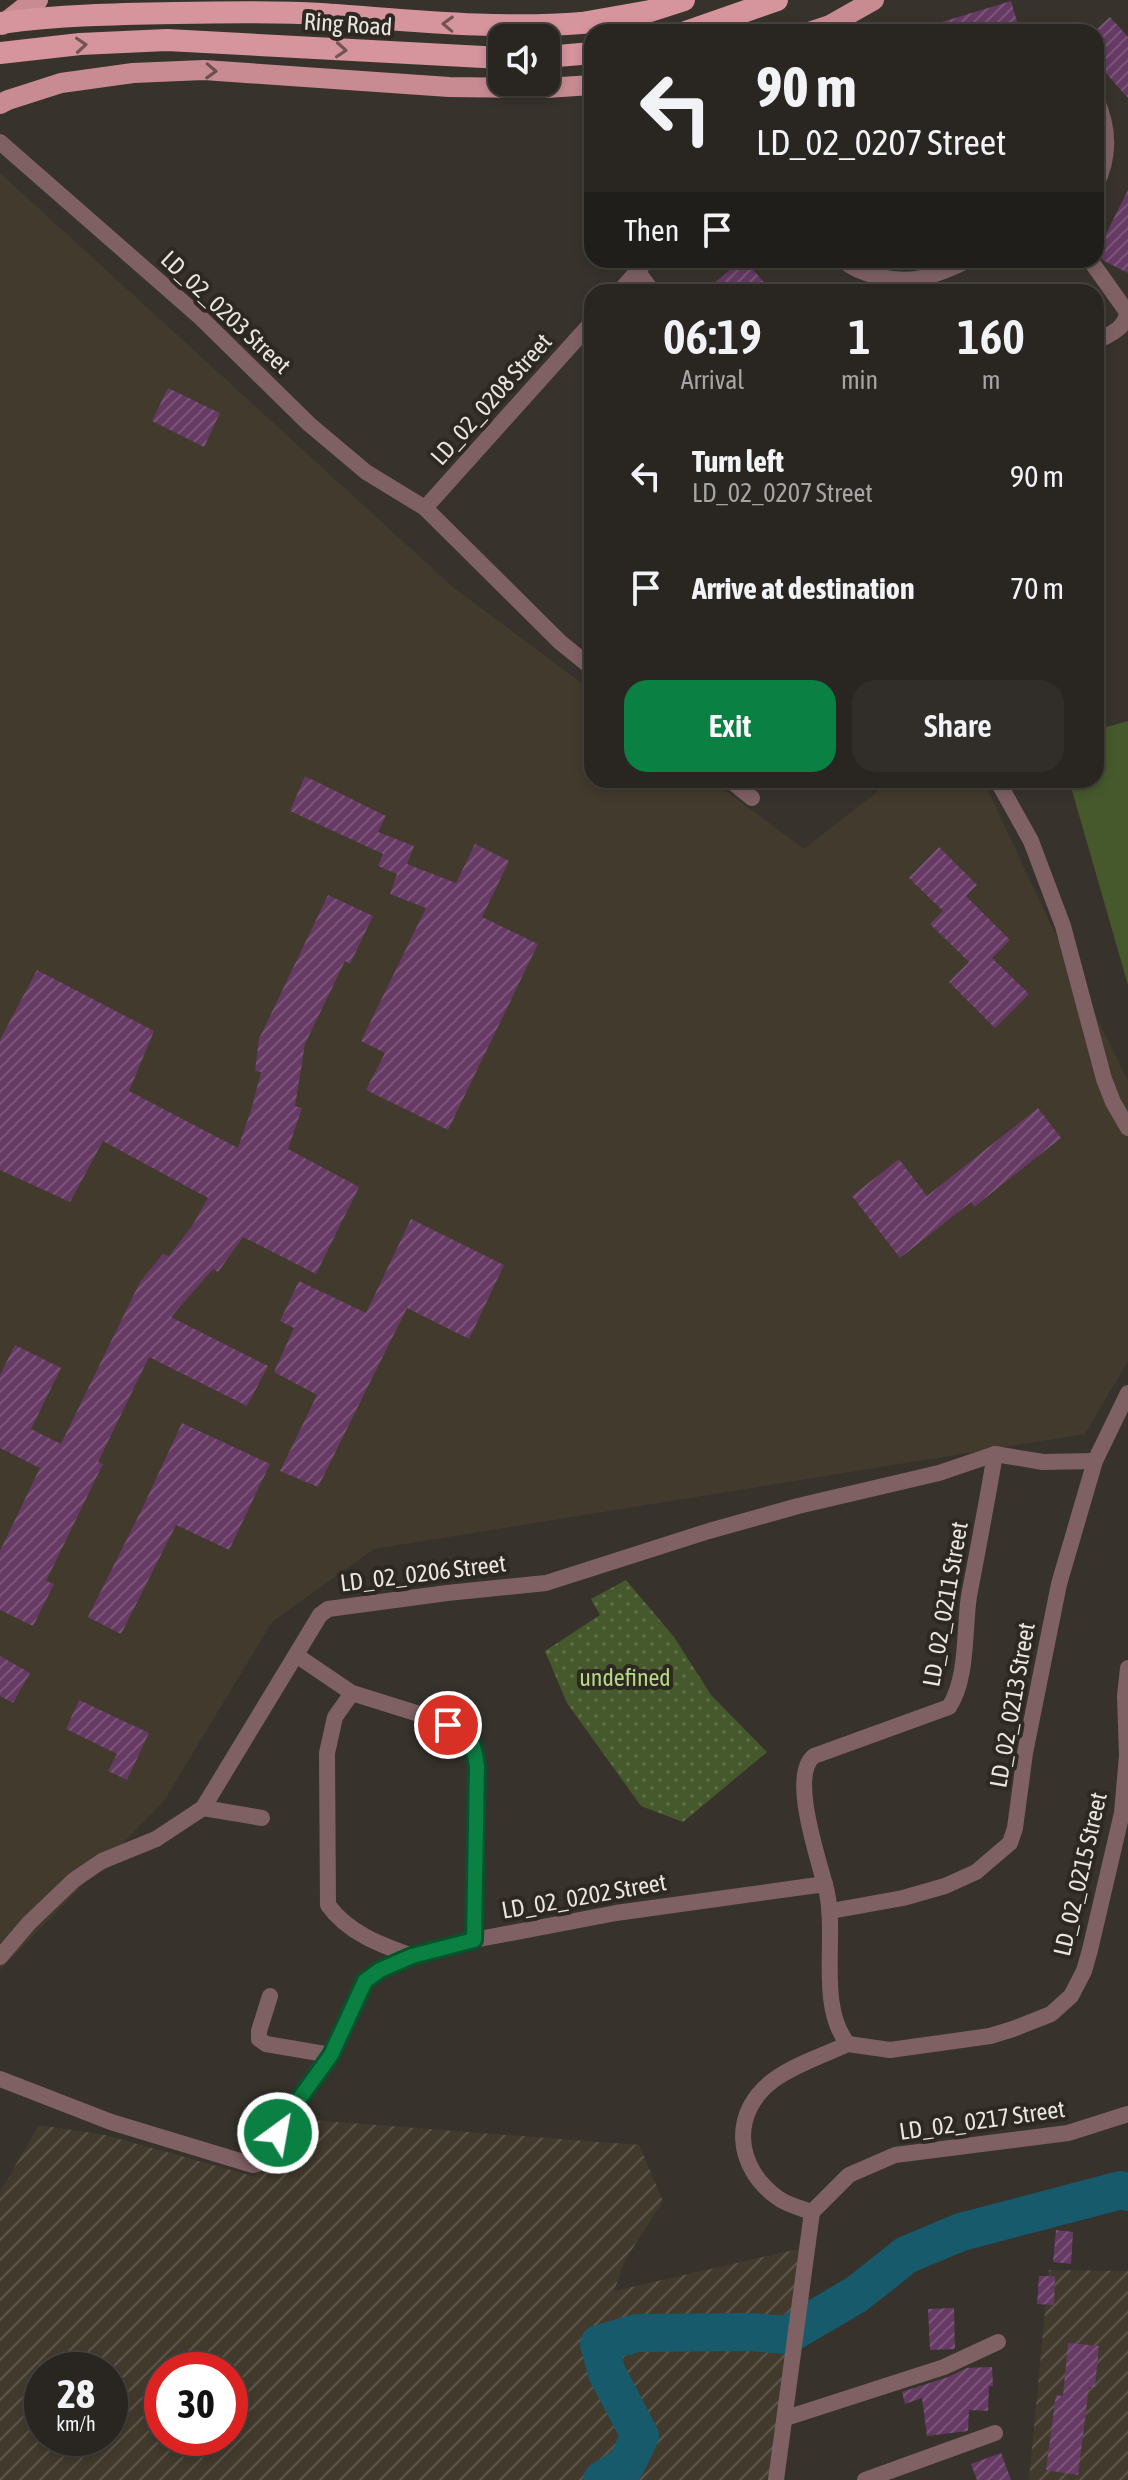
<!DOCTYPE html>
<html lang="en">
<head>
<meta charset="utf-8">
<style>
  :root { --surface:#292621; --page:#312e2a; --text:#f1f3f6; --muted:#a5a5a5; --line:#45433f; --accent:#0b8043 }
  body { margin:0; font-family:"Asap Condensed",sans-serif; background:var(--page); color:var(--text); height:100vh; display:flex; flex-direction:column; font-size:30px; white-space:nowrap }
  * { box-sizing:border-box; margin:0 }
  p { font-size:26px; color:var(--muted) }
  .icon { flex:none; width:44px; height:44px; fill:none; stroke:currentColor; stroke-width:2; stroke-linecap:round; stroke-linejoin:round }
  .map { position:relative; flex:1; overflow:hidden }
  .drawer { position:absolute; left:584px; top:284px; width:520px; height:504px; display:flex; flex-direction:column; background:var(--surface); border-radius:24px; box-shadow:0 4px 12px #0003,0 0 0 2px var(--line) }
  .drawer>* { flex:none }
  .banner { position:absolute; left:584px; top:24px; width:520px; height:244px; border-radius:24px; box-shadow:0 4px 12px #0003,0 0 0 2px var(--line); background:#292621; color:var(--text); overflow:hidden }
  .fabs { position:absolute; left:488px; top:24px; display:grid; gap:16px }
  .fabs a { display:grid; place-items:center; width:72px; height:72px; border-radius:16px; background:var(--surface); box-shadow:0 4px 12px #0003,0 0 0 2px var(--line); font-size:40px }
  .speed { position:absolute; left:24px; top:2352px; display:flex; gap:16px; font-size:40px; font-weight:700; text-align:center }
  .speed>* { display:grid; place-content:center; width:104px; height:104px; border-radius:50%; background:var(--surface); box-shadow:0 4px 12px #0003,0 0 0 2px var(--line); line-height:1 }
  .speed small { font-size:20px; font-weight:400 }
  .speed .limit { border:12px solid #d22; background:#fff; color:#111 }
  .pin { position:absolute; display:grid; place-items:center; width:68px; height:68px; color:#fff; margin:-34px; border:4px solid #fff; border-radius:50%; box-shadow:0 2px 8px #0007 }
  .me { position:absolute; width:88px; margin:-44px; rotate:32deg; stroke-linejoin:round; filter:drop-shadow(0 0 6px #0008) }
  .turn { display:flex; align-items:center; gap:28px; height:168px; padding:0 40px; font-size:36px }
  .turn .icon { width:104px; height:104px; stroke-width:2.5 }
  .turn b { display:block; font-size:56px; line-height:68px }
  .then { display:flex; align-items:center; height:76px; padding:0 40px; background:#0003; gap:16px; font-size:30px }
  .eta { display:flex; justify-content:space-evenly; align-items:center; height:136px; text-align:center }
  .eta b { font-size:48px; font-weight:600; line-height:56px }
  .button { display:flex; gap:16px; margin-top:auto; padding:16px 40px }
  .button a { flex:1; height:92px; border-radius:24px; background:var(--accent); color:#fff; font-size:32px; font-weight:600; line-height:92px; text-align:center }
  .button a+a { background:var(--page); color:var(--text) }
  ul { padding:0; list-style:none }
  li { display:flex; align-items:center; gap:24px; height:112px; padding:0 40px }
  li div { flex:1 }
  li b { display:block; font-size:30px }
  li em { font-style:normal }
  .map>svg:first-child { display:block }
  .built { fill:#423a2d }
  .industrial { fill:url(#industrial-furrows); fill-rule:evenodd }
  .park { fill:url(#park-dots) }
  .pitch { fill:#46592c }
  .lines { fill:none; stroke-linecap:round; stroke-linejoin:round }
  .river { stroke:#175a6b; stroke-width:38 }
  .building { fill:url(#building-hatch) }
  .minor { stroke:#7f6164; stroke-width:16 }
  .primary { stroke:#c88b92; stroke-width:20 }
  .trunk { stroke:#d6949c; stroke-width:22 }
  .trunk-bridge { stroke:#d6949c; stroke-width:22 }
  .oneway { stroke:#715453 }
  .oneway2 { stroke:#6b504f }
  .route-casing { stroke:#07532c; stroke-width:20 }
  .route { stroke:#0b8043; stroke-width:14 }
  .labels { text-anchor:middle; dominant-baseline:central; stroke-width:8; stroke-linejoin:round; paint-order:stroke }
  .street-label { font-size:24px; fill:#e9e6e1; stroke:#2d2922 }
  .park-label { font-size:24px; fill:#b4d884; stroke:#2d2922 }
</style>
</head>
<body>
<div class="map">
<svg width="1128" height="2480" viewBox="0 0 1128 2480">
  <defs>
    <pattern id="industrial-furrows" width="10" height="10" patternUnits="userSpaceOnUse" patternTransform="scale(2)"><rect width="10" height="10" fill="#423a2d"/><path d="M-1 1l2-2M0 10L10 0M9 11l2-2" fill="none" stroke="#5d564b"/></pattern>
    <pattern id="park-dots" width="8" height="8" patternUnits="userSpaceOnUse" patternTransform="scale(2)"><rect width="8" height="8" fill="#46592c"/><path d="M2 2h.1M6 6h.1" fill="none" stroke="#61714a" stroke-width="1.8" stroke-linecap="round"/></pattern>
    <pattern id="building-hatch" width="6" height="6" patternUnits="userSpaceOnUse" patternTransform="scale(2)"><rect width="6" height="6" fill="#663a64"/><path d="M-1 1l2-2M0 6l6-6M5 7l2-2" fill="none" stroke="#7c567a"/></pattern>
  </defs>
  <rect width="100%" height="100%" fill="#37332c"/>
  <polygon class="built" points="0,173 454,588 592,691 592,780 711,780 804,849 892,780 983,780 1053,929 1128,1081 1128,1361 1085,1434 374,1549 272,1622 164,1801 0,1970"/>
  <g class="industrial">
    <path d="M272 2117 639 2145 663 2201 625 2260 614 2291 807 2247 778 2480H0V2192L39 2125 105 2135 256 2177ZM42 2370H110V2438H42ZM162 2370H230V2438H162Z"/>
    <polygon points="1049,2270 1128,2271 1128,2480 1029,2480"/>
  </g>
  <polygon class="park" points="626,1580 674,1637 711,1695 767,1752 683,1822 641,1806 567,1703 545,1651 600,1615 591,1599"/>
  <polygon class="pitch" points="1128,721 1128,985 1069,780 1096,780 1096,730"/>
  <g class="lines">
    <polyline class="river" points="602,2480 626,2465 640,2436 607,2373 599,2344 637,2333 749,2332 787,2335 857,2294 906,2255 961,2232 1121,2190 1128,2192"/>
  </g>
  <g class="building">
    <polygon points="1011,1 1020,32 923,32 922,28"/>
    <polygon points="1110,17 1128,37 1128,98 1096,62 1096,30"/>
    <polygon points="1128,190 1128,273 1104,261 1097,252"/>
    <polygon points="741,260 745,260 772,292 704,292"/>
    <polygon points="168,388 220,413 204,447 152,421"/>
    <polygon points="305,776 386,816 378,832 414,846 407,864 456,883 475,844 509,861 482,917 538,944 448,1130 366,1090 385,1053 361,1041 426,908 390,894 397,874 378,866 383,854 290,811"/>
    <polygon points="939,847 977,885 966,896 1010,940 992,958 1029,994 995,1028 949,982 969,962 930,924 943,911 909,878"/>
    <polygon points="328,895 373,916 350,964 345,961 305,1044 295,1106 302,1108 288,1149 359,1187 316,1274 243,1237 218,1272 213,1269 171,1317 268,1366 247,1406 149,1357 98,1462 103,1464 46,1581 54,1584 33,1626 0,1610 0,1551 40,1468 0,1448 0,1375 15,1345 61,1368 31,1429 61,1444 140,1282 163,1254 169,1256 192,1226 208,1198 103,1141 70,1202 0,1170 0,1040 37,970 154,1031 129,1091 238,1148 252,1107 261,1072 255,1071 259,1039"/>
    <polygon points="1038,1108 1061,1138 974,1207 971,1202 900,1258 852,1196 899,1159 927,1196"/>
    <polygon points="411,1219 504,1265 469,1339 407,1308 318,1487 280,1471 317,1395 274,1372 294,1328 280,1321 299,1281 366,1313"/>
    <polygon points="182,1423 270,1464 229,1550 176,1525 121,1634 88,1617 142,1509"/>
    <polygon points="0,1656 30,1673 13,1703 0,1696"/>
    <polygon points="79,1700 149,1733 127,1780 108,1771 117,1754 66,1729"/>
    <polygon points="1056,2230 1073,2232 1071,2264 1053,2262"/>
    <polygon points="1039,2276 1055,2276 1054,2305 1037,2304"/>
    <polygon points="954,2308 955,2349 930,2350 928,2309"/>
    <polygon points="1068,2343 1099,2346 1095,2387 1089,2387 1078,2475 1046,2470 1056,2395 1063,2396"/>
    <polygon points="992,2367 993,2386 989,2386 988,2411 969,2410 968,2431 927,2436 922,2398 905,2404 902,2392 948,2377 967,2368"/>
    <polygon points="1001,2453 1011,2480 977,2480 971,2464"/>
  </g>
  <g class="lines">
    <g class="minor">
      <path d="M1096 99C1109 127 1110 156 1096 185"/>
      <polyline points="0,142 201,318 309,424 366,472 425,508 560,642 592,668"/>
      <path d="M842 260C861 276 896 283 921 278 938 275 954 267 969 260"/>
      <path d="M1090 260 1127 312C1126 329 1109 334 1096 342"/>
      <polyline points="638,272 653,292"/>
      <polyline points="619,292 647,260"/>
      <polyline points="425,508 592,322"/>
      <polyline points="730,780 752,798"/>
      <polyline points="997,780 1031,841 1063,926 1104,1079 1113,1102 1128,1128"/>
      <polyline points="296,1655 352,1693 432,1718 464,1732 473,1744 477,1766 474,1940"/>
      <path d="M352 1693 335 1717 327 1753 328 1905C348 1933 381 1945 412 1956"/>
      <polyline points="203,1808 262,1818"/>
      <polyline points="831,1911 903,1898 945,1886 976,1872 1010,1843 1015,1828 1025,1753 1059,1584 1095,1461 1128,1393"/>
      <polyline points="0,1957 29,1923 74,1880 102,1861 156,1839 203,1808 320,1615 328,1609 447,1593 546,1583 709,1531 798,1506 939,1473 995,1454 1043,1462 1095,1461"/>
      <polyline points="270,1996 259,2031 259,2039 266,2044 331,2055"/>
      <path d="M848 2044C817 2006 837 1938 827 1893 821 1865 788 1776 814 1756L949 1707C968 1679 964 1629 969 1596 978 1549 987 1502 995 1454"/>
      <polyline points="848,2044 890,2050 990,2036 1013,2029 1051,2014 1071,1996 1084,1971 1090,1950 1122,1813 1127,1756 1125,1696 1128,1668"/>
      <polyline points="0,2079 111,2122 253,2165 260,2163 292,2109 331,2055 365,1981 380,1970 412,1956 474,1940 616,1913 825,1884"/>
      <polyline points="812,2212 849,2175 895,2155 1068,2133 1128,2114"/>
      <path d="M812 2212C801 2208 787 2205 778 2198 734 2167 730 2111 775 2079 796 2064 824 2055 848 2044"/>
      <polyline points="786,2418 944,2367 998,2342"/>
      <polyline points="776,2480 812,2212"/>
      <polyline points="865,2480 995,2433"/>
    </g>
    <g class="primary">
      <polyline points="2,25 26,6 38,0"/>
      <polyline points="809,32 830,25 874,0"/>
      <polyline points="0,104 8,100 61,83 133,73 204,70 449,87 546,88 592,85"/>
    </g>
    <g class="trunk">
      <polyline points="582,23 650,11 684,0"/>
      <polyline points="686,32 777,0"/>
      <polyline points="0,53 80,44 167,40 502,58"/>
      <polyline points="546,57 592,53"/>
    </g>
    <path class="trunk-bridge" d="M0 23C59 15 117 14 176 13 224 12 273 11 321 14 408 20 495 30 582 23"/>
  </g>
  <defs><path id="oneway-chevron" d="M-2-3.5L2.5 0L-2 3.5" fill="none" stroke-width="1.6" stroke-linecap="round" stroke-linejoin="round" transform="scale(2)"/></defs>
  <g class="oneway">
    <use href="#oneway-chevron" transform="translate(448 24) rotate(-178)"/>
    <use href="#oneway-chevron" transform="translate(81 45) rotate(-4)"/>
    <use href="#oneway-chevron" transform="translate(341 50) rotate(4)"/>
  </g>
  <use class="oneway2" href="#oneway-chevron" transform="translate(211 71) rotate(2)"/>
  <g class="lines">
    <defs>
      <path id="route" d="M278 2133 292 2109 331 2055 365 1981 380 1970 412 1956 474 1940 477 1766C473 1742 472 1735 448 1725"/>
    </defs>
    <use href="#route" class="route-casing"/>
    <use href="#route" class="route"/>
  </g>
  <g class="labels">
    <g class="street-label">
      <text transform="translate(348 24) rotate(4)">Ring Road</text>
      <text transform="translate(226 312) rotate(43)">LD_02_0203 Street</text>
      <text transform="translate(491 399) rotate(-48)">LD_02_0208 Street</text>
      <text transform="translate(423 1573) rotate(-7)">LD_02_0206 Street</text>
      <text transform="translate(945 1604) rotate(-80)">LD_02_0211 Street</text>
      <text transform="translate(1012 1705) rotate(-80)">LD_02_0213 Street</text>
      <text transform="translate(1080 1874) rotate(-77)">LD_02_0215 Street</text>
      <text transform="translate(584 1896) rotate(-10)">LD_02_0202 Street</text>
      <text transform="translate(982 2120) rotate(-8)">LD_02_0217 Street</text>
    </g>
    <g class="park-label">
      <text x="625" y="1677">undefined</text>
    </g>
  </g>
</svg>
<div class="fabs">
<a><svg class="icon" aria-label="sound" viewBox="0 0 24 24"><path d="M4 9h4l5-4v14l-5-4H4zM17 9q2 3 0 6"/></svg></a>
</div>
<div class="speed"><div>28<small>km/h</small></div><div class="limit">30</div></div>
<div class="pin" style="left:448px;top:1725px;background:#d93025"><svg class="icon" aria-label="arrive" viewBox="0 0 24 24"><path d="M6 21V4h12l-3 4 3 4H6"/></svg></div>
<svg class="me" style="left:278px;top:2133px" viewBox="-20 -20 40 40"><circle r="17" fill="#0b8043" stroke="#fff" stroke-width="3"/><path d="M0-11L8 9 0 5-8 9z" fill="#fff"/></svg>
<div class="banner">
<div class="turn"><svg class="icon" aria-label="left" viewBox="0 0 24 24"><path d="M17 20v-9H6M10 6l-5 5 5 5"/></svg><div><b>90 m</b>LD_02_0207 Street</div></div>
<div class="then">Then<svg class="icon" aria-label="arrive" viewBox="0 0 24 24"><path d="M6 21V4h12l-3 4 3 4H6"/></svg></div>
</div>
<section class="drawer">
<div class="eta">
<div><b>06:19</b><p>Arrival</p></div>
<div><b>1</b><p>min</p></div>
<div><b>160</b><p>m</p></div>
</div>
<ul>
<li><svg class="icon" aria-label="left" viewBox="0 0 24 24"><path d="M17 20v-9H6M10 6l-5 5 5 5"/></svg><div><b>Turn left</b><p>LD_02_0207 Street</p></div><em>90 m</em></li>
<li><svg class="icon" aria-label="arrive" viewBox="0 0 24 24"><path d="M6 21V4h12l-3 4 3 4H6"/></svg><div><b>Arrive at destination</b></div><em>70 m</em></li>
</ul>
<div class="button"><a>Exit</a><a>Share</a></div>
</section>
</div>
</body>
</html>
